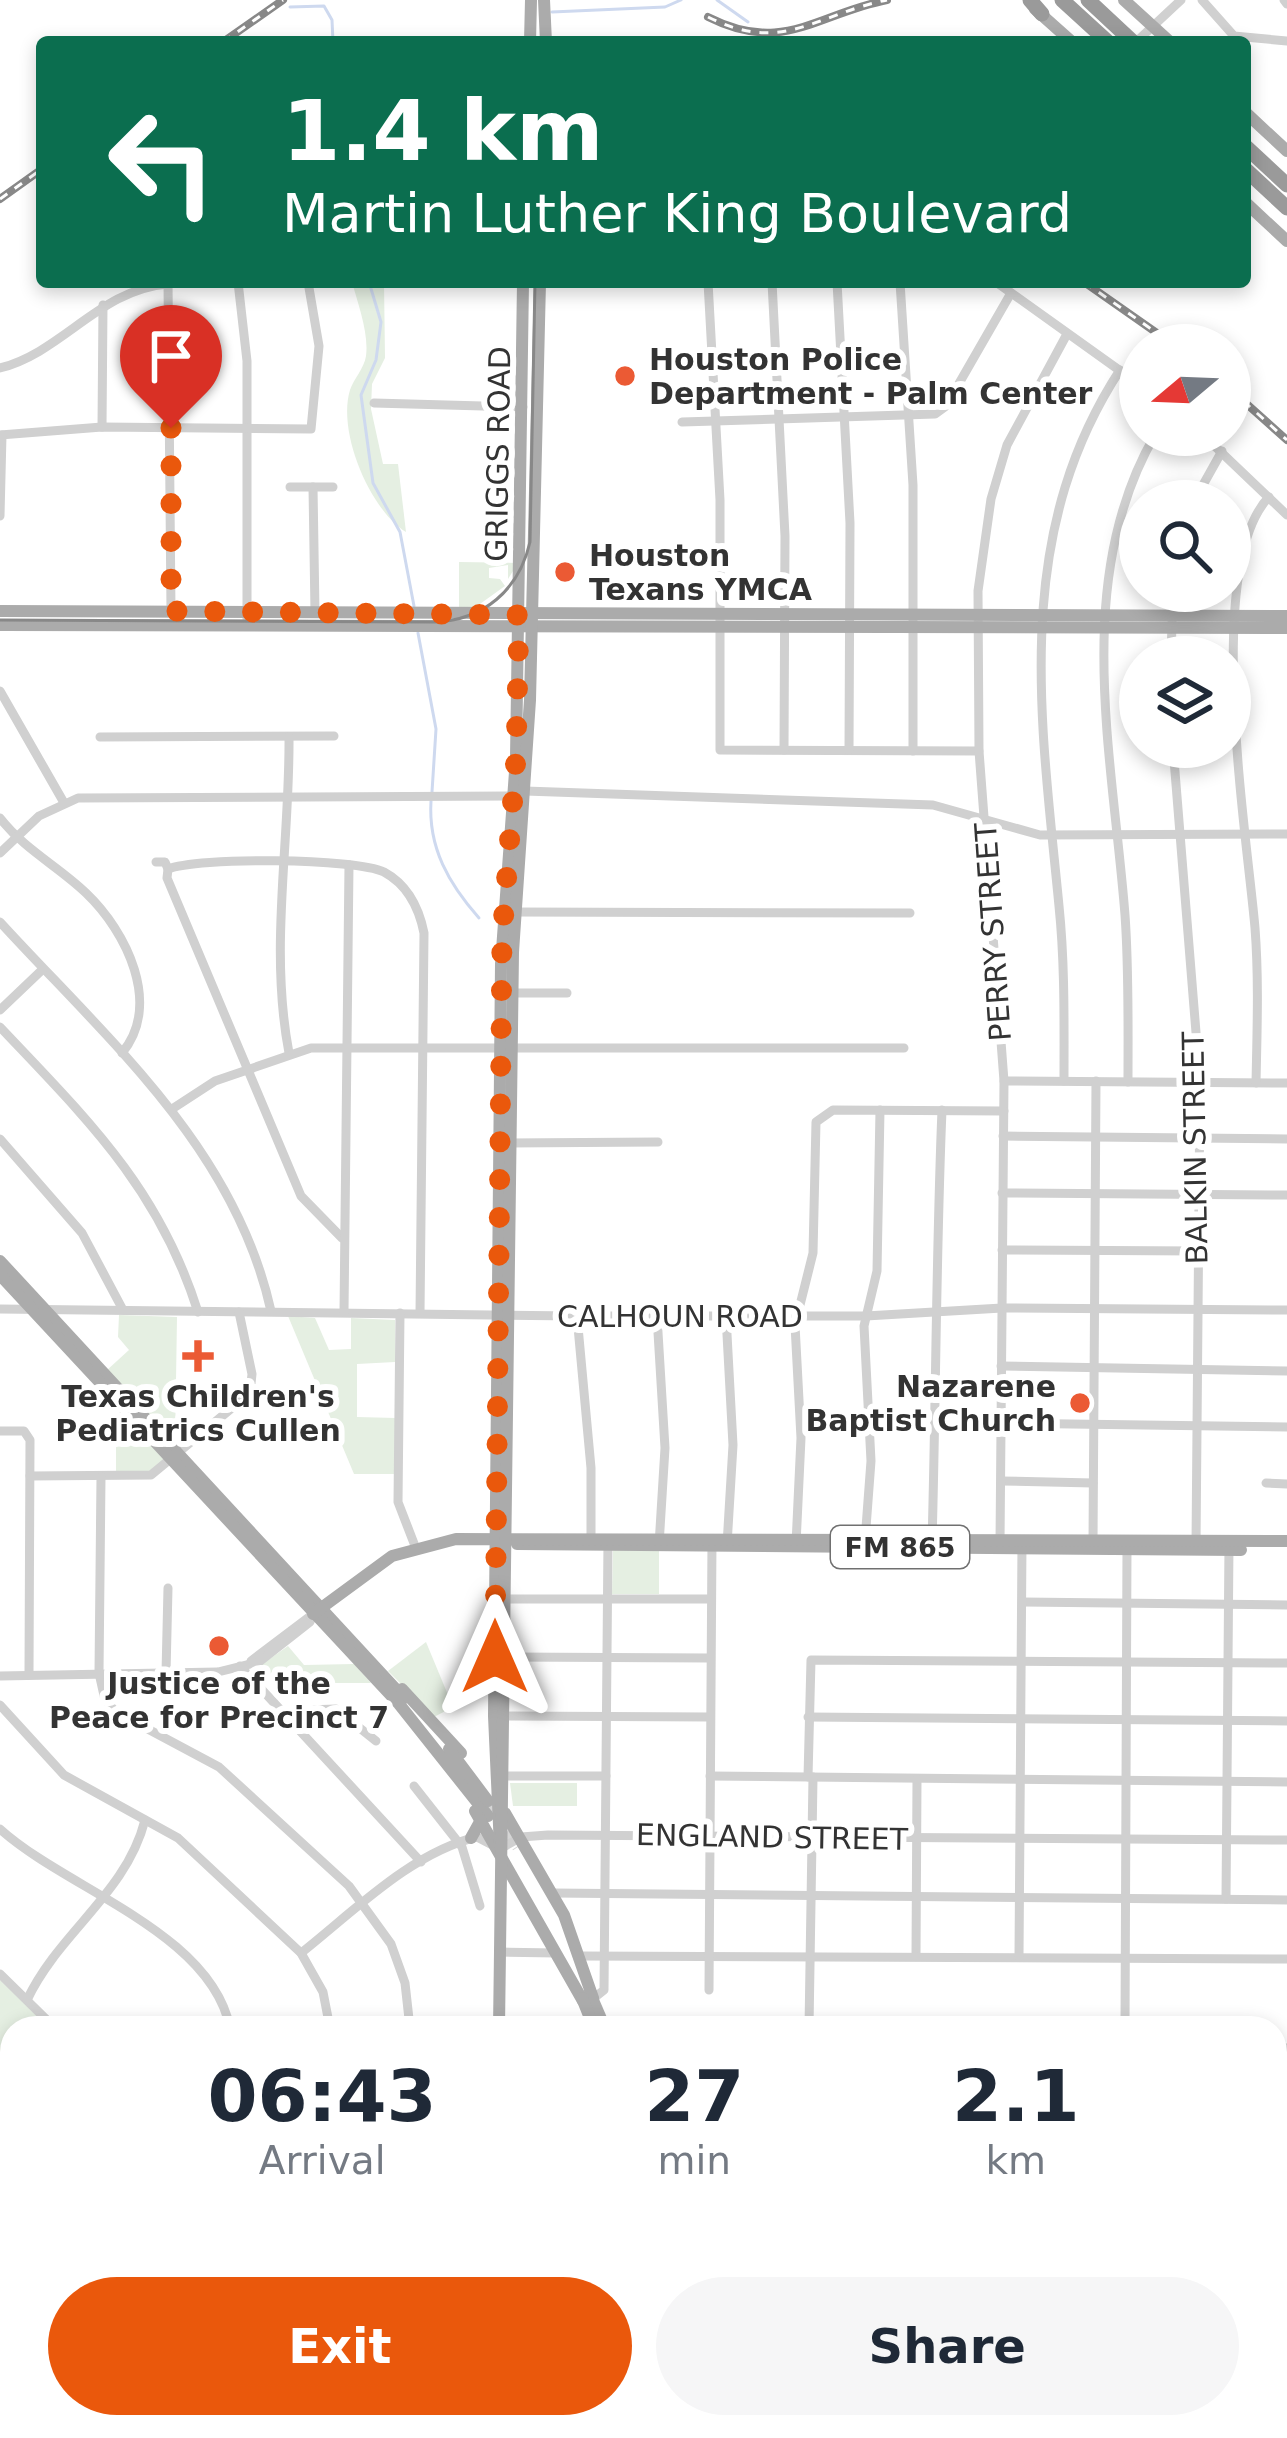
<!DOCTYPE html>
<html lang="en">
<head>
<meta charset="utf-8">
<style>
  :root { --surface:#fff; --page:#f6f6f7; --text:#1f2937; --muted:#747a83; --accent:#ea580c }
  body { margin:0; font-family:"DejaVu Sans",sans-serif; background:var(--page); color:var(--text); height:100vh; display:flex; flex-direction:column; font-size:45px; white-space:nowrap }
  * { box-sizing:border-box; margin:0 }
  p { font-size:39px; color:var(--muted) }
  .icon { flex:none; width:66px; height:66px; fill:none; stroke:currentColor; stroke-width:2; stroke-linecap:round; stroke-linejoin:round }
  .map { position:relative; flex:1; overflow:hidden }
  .details { position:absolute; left:0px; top:2016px; width:1287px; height:423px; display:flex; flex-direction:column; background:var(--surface); border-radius:36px 36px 0 0; box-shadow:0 6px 18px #0003 }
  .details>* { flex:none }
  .banner { position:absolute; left:36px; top:36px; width:1215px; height:252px; border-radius:12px; box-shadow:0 6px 18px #0003; background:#0b6e4f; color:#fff; overflow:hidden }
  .needle { width:78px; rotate:251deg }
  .buttons { position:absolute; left:1119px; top:324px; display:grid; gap:24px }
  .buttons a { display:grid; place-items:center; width:132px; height:132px; border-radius:50%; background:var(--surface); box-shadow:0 6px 18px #0003; font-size:60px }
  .pin { position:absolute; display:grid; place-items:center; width:102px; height:102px; color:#fff; margin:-123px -51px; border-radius:50% 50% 50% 0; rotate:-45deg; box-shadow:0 0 12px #0007 }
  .pin .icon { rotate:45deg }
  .me { position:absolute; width:132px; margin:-66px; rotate:0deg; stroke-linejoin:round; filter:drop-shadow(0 0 9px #0008) }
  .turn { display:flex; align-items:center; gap:42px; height:252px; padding:0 48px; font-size:54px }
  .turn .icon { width:156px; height:156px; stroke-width:2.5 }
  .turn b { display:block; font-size:84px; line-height:102px }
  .eta { display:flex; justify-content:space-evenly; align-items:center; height:204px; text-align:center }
  .eta b { font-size:72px; font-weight:700; line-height:84px }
  .primary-button { display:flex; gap:24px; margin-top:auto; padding:24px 48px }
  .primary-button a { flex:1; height:138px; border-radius:72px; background:var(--accent); color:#fff; font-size:48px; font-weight:700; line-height:138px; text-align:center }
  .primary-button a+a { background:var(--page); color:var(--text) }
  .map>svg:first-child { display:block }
  .green { fill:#e5efe2 }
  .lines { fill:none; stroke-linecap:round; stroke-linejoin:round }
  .stream { stroke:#ced9ef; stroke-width:3 }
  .major-tunnel { stroke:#d6d6d6; stroke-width:12; stroke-dasharray:12 6; stroke-linecap:butt }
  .minor { stroke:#d0d0d0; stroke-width:9 }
  .major { stroke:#ababab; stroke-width:12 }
  .highway { stroke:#9a9a9a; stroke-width:15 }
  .tram { stroke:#888; stroke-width:3 }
  .rail-casing { stroke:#888; stroke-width:8 }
  .rail { stroke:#fff; stroke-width:3; stroke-dasharray:9; stroke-linecap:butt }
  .route { stroke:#ea580c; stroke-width:21; stroke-dasharray:0 37.8 }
  .poi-dot { fill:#eb5a34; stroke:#fff; stroke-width:4.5 }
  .labels { text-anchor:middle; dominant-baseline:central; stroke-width:12; stroke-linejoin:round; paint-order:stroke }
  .shield { fill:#fff; stroke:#707070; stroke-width:3 }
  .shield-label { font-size:27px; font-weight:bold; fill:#333 }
  .poi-label { font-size:30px; font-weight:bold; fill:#333; stroke:#fff; text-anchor:start }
  .street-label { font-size:30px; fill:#333; stroke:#fff }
</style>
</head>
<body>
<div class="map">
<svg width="1287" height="2438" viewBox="0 0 1287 2438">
  <rect width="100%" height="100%" fill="#fff"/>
  <g class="green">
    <path d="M352 282H384L385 358 372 384 371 409 383 464H398L406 532C370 510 337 432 350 390 354 378 364 369 366 356 369 333 358 304 352 282Z"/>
    <polygon points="459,562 518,563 508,579 508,565 489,568 489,578 500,579 505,586 473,609 459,608"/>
    <polygon points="119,1315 177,1317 175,1445 106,1371 129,1350 118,1337"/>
    <polygon points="288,1316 315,1318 329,1350 351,1349 351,1318 395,1320 395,1362 357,1364 357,1417 396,1418 395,1474 354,1474"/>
    <polygon points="124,1416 164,1460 153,1471 116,1474 116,1425"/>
    <polygon points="613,1550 659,1551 659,1594 612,1594"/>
    <polygon points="426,1642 453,1707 434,1717 388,1671"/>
    <polygon points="288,1646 304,1665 354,1664 371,1683 276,1683 261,1665"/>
    <polygon points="510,1783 577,1783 577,1806 513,1806"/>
    <polygon points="0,1980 50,2028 12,2028 12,2223 0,2197"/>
    <polygon points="12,2334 12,2427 70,2427 75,2438 0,2438 0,2363"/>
  </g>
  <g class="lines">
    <g class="stream">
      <polyline points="717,0 748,22"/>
      <polyline points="290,7 324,6 332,20 333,42"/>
      <polyline points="552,12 665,7 681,0"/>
      <polyline points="369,282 381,322 376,360 361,395 373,483 400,532 414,606"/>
      <polyline points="418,633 436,729 432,792"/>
      <path d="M431 801C428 848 449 884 479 918"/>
    </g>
    <polyline class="major-tunnel" points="488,1801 518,1847"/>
    <g class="minor">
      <polyline points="1202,0 1234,36 1287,41"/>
      <polyline points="1284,0 1287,4"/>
      <polyline points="1136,42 1181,0"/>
      <polyline points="168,282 171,611"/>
      <polyline points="238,282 247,361 247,625"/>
      <polyline points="708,282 720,500 720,750 979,751"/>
      <polyline points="772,282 785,536 784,750"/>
      <polyline points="837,282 850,523 849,750"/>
      <polyline points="900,282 913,485 913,751"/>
      <polyline points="996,282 1140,385"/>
      <path d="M0 368C63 352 100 289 168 284"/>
      <polyline points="374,403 523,407"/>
      <polyline points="682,422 935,414 946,406 1011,293"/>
      <polyline points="102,427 103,305"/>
      <polyline points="0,435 102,427 311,429 319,346 308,282"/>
      <polyline points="1203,435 1287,515"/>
      <polyline points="290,487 333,487"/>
      <polyline points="313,487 315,612"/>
      <polyline points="1194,501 1222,451"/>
      <polyline points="0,516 2,435"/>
      <polyline points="1171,657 1173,591"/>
      <polyline points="0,691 63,801"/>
      <polyline points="100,737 334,736"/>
      <polyline points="1173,747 1200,1082 1196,1544"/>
      <polyline points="525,791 933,805 1040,835 1287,834"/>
      <path d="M0 818C25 850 58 866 86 893 127 932 162 1005 122 1053"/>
      <polyline points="0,853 39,816 78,798 514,796"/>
      <path d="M156 862H165L168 869C196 857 356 858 384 872 408 885 419 908 424 933L420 1313"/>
      <polyline points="168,869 167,878 301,1196 342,1238"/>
      <polyline points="514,912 910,913"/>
      <path d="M0 922C108 1040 235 1148 271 1311"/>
      <polyline points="506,993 567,993"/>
      <polyline points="0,1010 43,969"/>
      <path d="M0 1027C87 1119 159 1188 198 1312"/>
      <path d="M289 1053C269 948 290 843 289 737"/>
      <polyline points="1004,1081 1287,1083"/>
      <path d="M1064 1081C1064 1023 1065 964 1059 906 1041 719 1011 537 1120 370"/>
      <path d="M1128 1082C1128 1026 1129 970 1125 915 1113 759 1071 579 1155 435"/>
      <path d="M1256 1083C1257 1032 1259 980 1255 928 1247 835 1203 565 1269 497"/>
      <polyline points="172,1109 215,1081 311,1048 904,1048"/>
      <polyline points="1003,1136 1287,1139"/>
      <polyline points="0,1139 82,1233 123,1310"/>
      <polyline points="508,1143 658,1142"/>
      <polyline points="1002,1193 1287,1195"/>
      <polyline points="1002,1250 1199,1251"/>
      <polyline points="0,1309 577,1316 866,1316 1002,1308 1287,1310"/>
      <polyline points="344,1312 349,865"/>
      <polyline points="400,1313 398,1502 415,1546"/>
      <polyline points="577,1316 591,1468 591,1545"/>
      <polyline points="657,1316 665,1448 659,1545"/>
      <polyline points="726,1316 733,1445 727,1545"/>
      <polyline points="1001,1366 1287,1371"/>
      <polyline points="1001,1423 1287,1427"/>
      <polyline points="0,1431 24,1431 30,1440 29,1672"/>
      <polyline points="30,1476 151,1475 250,1393 252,1374 239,1312"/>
      <polyline points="101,1477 99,1673 105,1700 116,1712 219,1767 349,1886 391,1944 405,1983 410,2028"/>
      <polyline points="1001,1481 1093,1483"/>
      <polyline points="1266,1483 1287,1484"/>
      <polyline points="865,1541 871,1461 864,1326 877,1271 880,1110"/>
      <path d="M932 1543C936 1398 936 1255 942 1110"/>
      <polyline points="1000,1543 1004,1081 979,751 978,591 991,499 1007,445 1067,334"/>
      <polyline points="796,1544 801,1438 795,1325 813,1253 816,1122 833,1110 1004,1111"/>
      <polyline points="1093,1544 1096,1081"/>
      <polyline points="500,1599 711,1599"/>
      <polyline points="1023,1602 1287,1605"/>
      <polyline points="500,1657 710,1658"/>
      <polyline points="251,1661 313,1614"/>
      <polyline points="240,1666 421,1862"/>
      <polyline points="166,1673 168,1588"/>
      <polyline points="0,1676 218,1672 259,1662 310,1622 313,1614"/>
      <polyline points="0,1705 64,1775 178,1838 301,1953 323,1992 330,2028"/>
      <polyline points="499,1716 710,1717"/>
      <polyline points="808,1717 1287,1721"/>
      <polyline points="292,1722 307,1710 336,1709 376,1741"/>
      <polyline points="501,1776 606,1776"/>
      <polyline points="710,1776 1287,1782"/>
      <polyline points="808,1777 811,1660 1287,1663"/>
      <polyline points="414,1786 462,1847 480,1906"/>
      <path d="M0 1829C66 1889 211 1932 230 2028"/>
      <polyline points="553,1893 1287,1900"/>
      <polyline points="1226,1899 1229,1544"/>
      <polyline points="499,1952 556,1953"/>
      <path d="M301 1953C353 1912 412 1852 477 1837L500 1849 521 1837 548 1835 1287 1840"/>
      <polyline points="916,1955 917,1779"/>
      <polyline points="581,1956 1287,1959"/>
      <polyline points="1019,1956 1022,1542"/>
      <polyline points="0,1974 55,2028"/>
      <polyline points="709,1990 712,1540"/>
      <path d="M27 2000C59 1932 126 1894 145 1820"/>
      <polyline points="589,2002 604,1990 608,1541"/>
      <polyline points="809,2028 813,1777"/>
      <polyline points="1125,2028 1127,1546"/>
      <polyline points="1275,2048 1287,2048"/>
      <polyline points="0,2207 12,2237"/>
      <polyline points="1275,2378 1287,2378"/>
      <polyline points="344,2427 344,2438"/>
      <polyline points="638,2427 643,2438"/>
      <polyline points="1189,2427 1189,2438"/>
      <polyline points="1252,2427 1253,2438"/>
      <polyline points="268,2438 268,2427"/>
      <polyline points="421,2438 421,2427"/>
      <polyline points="498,2438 498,2427"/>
      <polyline points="565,2438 565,2427"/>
      <polyline points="754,2438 782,2427"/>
      <polyline points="923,2438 924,2427"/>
      <polyline points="994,2438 995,2427"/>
      <polyline points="1059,2438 1059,2427"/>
      <polyline points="1124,2438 1124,2427"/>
    </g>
    <g class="major">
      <polyline points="544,0 546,42"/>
      <polyline points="1124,0 1170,42"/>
      <polyline points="1035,9 1072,42"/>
      <polyline points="530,42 531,0"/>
      <polyline points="1245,112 1287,151"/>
      <polyline points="1245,202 1287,241"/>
      <polyline points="0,611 1287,616"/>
      <polyline points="0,625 1287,628"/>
      <polyline points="0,1261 404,1698"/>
      <polyline points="0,1275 399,1704 488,1816"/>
      <polyline points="517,1544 1241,1550"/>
      <polyline points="313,1614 392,1556 456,1539 1287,1541"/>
      <polyline points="402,1689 461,1753"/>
      <polyline points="449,1749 488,1801"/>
      <polyline points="475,1811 583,2001"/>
      <polyline points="505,1813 564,1915 593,1998"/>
      <polyline points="471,1838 481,1820"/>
      <polyline points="500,1847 494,1716 501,964 516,758 523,282"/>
      <polyline points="590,1993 605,2028"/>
      <polyline points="582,1998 594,2028"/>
      <polyline points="499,2028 513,952 530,700 540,282"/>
      <polyline points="1275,2216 1287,2216"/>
      <polyline points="1275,2226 1287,2226"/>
      <polyline points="0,2303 12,2303"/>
      <polyline points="0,2351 12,2318"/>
      <polyline points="761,2427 766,2438"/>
      <polyline points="773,2427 777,2438"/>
      <polyline points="178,2438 179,2427"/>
    </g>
    <g class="highway">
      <polyline points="1030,0 1042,14"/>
      <polyline points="1062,0 1108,42"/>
      <polyline points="1088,0 1133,42"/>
      <polyline points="1245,146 1287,185"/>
      <polyline points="1245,169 1287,208"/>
    </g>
    <path class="tram" d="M0 620 435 622C484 620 519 590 530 542L535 282"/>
    <defs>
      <g id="rail">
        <path d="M708 17C783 55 816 14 887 0"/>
        <polyline points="223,42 283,0"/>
        <polyline points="0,199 42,169"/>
        <polyline points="1084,282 1174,345"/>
        <polyline points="1230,389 1287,440"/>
      </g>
    </defs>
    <use href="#rail" class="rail-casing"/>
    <use href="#rail" class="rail"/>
  </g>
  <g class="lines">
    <polyline class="route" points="171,428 171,611 519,615 516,758 502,937 495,1657"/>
  </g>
  <g class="poi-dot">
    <circle cx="625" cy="376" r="12"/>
    <circle cx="565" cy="572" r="12"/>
    <path d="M192 1338h12v12h12v12h-12v12h-12v-12h-12v-12h12z"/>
    <circle cx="1080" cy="1403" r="12"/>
    <circle cx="219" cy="1646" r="12"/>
  </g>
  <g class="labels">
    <rect class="shield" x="831" y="1526" width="138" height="42" rx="9"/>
    <g class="shield-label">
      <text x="900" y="1547">FM 865</text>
    </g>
    <g class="poi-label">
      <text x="649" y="359">Houston Police<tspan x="649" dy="34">Department - Palm Center</tspan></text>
      <text x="589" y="555">Houston<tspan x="589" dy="34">Texans YMCA</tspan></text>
      <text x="1056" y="1386" text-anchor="end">Nazarene<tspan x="1056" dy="34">Baptist Church</tspan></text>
      <text x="198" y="1396" text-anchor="middle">Texas Children's<tspan x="198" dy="34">Pediatrics Cullen</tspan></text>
      <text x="219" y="1683" text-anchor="middle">Justice of the<tspan x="219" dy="34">Peace for Precinct 7</tspan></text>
    </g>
    <g class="street-label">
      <text transform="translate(498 454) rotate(-89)">GRIGGS ROAD</text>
      <text transform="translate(993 932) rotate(-94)">PERRY STREET</text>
      <text transform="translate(1195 1148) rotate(-91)">BALKIN STREET</text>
      <text x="680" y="1316">CALHOUN ROAD</text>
      <text transform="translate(772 1837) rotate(1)">ENGLAND STREET</text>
    </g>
  </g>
</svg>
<div class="buttons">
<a><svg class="needle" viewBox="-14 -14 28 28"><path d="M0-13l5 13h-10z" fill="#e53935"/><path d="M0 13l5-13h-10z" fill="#747a83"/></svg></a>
<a><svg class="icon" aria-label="search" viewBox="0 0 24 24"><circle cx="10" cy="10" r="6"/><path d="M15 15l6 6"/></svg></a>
<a><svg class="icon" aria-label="layers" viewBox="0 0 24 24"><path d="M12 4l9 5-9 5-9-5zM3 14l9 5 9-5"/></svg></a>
</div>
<div class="pin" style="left:171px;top:428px;background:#d93025"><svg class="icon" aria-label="arrive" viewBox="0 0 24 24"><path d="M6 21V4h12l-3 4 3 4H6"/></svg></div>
<svg class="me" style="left:495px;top:1657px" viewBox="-20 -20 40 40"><path d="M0-17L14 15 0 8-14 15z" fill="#ea580c" stroke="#fff" stroke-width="4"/></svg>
<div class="banner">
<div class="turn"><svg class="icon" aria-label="left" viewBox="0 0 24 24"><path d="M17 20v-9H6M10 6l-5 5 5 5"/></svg><div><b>1.4 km</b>Martin Luther King Boulevard</div></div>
</div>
<section class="details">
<div class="eta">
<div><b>06:43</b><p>Arrival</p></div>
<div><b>27</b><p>min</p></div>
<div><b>2.1</b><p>km</p></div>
</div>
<div class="primary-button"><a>Exit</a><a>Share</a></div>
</section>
</div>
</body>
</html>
